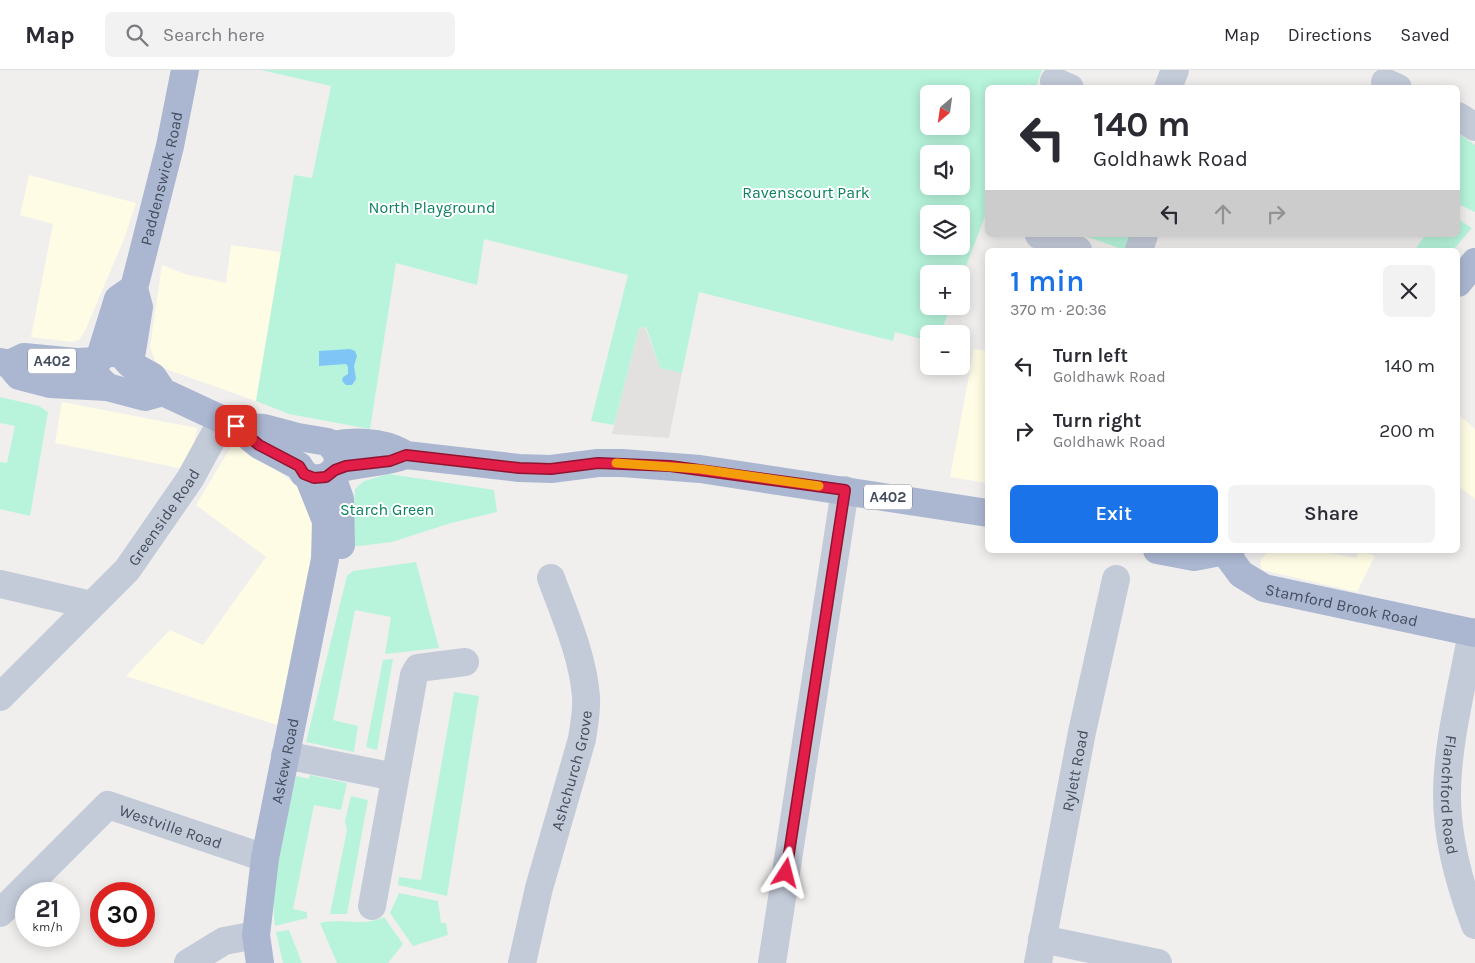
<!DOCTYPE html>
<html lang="en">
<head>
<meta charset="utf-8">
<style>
  :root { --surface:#fff; --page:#f2f2f3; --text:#2b2b33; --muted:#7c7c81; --line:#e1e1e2; --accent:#1a73e8 }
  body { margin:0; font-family:Karla,sans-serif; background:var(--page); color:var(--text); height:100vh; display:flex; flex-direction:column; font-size:19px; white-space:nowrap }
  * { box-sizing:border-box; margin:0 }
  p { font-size:16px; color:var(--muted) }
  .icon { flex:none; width:28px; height:28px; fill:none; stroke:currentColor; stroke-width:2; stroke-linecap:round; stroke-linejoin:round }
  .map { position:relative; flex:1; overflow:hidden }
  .details { position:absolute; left:985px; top:178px; width:475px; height:305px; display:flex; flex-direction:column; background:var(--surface); border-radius:8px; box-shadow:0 2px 12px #0003 }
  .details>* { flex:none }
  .top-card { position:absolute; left:985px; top:15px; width:475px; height:152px; border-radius:8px; box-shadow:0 2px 12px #0003; background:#fff; color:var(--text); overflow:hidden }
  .needle { width:32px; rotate:209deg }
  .buttons { position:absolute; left:920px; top:15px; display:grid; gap:10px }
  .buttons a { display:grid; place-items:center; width:50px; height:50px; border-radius:8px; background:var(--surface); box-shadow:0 2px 12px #0003; font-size:25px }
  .speed { position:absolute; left:15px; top:812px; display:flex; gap:10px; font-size:25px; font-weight:700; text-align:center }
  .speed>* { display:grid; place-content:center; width:65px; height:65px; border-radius:50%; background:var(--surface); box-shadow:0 2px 12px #0003; line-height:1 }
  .speed small { font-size:12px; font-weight:400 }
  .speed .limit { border:8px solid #d22; background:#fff; color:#111 }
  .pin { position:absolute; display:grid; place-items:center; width:42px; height:42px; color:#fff; margin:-21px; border-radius:10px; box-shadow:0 2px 8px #0006 }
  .me { position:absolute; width:55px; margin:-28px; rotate:9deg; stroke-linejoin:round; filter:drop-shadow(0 0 4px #0008) }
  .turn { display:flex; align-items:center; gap:18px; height:105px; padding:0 25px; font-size:22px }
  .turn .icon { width:65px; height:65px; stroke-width:2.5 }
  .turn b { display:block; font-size:35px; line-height:42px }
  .lanes { display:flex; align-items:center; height:48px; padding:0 25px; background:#0003; justify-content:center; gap:25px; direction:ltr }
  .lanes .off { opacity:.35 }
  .round { display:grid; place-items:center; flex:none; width:52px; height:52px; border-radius:8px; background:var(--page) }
  .headline { display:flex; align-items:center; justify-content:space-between; height:85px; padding:0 25px }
  h1 { font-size:30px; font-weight:600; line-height:38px; color:var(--accent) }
  .primary-button { display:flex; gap:10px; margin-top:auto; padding:10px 25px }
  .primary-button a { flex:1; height:58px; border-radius:8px; background:var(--accent); color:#fff; font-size:20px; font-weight:600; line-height:58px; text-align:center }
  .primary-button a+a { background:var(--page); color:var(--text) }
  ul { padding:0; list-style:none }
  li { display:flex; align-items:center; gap:15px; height:65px; padding:0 25px }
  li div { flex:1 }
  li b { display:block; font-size:19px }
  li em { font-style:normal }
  header { display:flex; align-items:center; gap:30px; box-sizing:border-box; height:70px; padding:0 25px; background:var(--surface); border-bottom:1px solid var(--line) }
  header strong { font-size:24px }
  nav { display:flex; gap:28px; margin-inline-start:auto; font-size:18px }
  .search { width:350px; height:45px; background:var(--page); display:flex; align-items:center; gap:12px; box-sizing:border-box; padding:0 18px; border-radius:8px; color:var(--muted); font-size:19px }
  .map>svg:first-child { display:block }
  .commercial { fill:#fefce5 }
  .education { fill:#e3e0e0 }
  .green { fill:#b7f4db; fill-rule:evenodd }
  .water { fill:#7fc6f7 }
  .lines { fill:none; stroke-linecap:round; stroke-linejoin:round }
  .minor { stroke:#c3cad8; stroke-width:28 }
  .major { stroke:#abb7d1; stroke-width:28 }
  .route-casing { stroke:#92132f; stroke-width:12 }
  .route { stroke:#e11d48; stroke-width:9 }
  .slow { stroke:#f59e0b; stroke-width:9 }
  .labels { text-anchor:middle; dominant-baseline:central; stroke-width:4; stroke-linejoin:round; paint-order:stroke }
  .shield { fill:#fff; stroke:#7c828e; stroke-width:1 }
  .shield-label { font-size:15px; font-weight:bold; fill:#444d5e }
  .street-label { font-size:16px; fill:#444d5e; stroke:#fff }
  .park-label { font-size:16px; fill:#0c835f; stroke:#fff }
</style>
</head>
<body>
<header>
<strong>Map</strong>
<div class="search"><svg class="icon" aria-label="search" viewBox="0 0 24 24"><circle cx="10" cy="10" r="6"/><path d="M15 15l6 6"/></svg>Search here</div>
<nav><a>Map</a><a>Directions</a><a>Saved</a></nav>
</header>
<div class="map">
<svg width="1475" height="893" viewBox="0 0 1475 893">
  <rect width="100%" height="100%" fill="#f1efee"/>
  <g class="commercial">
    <polygon points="29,105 136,133 124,169 85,261 79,270 72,272 31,267 53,154 20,145"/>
    <polygon points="231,175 281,182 256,331 163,298 155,290 150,277 162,195 185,204 226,213"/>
    <polygon points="974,279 987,281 987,413 950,407"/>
    <polygon points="62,332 197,358 189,400 55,373"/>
    <polygon points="1458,344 1475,359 1475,429 1458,416"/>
    <polygon points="235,370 302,419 319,473 277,655 126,606 170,560 203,575 266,487 196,435"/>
    <polygon points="1269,480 1312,480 1356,488 1359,480 1375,486 1357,522 1263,500 1260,494 1261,490"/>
  </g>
  <polygon class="education" points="645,257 660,298 682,303 669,368 612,364 639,258"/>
  <g class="green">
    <path d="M261 0H1042L1036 17 988 18 987 141 961 209V204H929V236H951L940 264H929V271L895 262 893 271 699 222 682 303 660 298 646 257 639 258 614 355 591 351 628 205 484 169 477 215 396 193 370 359 289 344 256 331 294 105 312 108 331 16ZM929 24H961V56H929ZM929 84H961V116H929ZM929 144H961V176H929Z"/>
    <polygon points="1458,63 1475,75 1475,142 1458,134"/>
    <polygon points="1458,149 1472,158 1453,180 1415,180 1425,165 1458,165"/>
    <polygon points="1082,165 1130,165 1125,180"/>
    <polygon points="0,327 39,336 48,342 30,446 0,439 0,392 7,393 15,356 0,353"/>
    <polygon points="389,404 494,420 497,442 451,453 392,472 351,477 355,419 364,411"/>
    <polygon points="416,492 439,578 385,584 391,547 355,540 333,650 358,656 354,682 306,672 347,506 353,501"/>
    <polygon points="393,589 377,680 366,677 383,590"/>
    <polygon points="454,622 479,626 447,826 398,815 399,807 421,810"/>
    <path d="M310 705 347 713 341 740 314 735 293 839 307 842V848L275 856C269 806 286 754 296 706L309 709Z"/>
    <polygon points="351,726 368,730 347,844 330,844 347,760 345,751"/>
    <polygon points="399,823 438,831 441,853 446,853 448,865 413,876 390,843"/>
    <path d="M384 847 403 874 388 893H337L320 853C342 848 364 857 384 847Z"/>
    <polygon points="289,860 302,893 283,893 276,862"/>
  </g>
  <polygon class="water" points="350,279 355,281 357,286 354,296 356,309 352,315 346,315 342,311 343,307 348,304 348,297 346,294 319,296 319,281"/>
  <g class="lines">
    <g class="minor">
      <polyline points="1054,11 1070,18"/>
      <polyline points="1385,12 1398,18"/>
      <polyline points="1168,18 1175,0"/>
      <polyline points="1458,46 1475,57"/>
      <polyline points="1039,165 1078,180"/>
      <polyline points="1139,180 1144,165"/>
      <polyline points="0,514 91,535"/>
      <path id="s1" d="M1472 562C1463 614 1447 672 1447 725 1447 770 1459 813 1475 855"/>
      <path id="s2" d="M0 627 127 500 190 409 223 349"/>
      <polyline points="285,685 395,707"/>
      <polyline points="372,836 414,605 418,598 465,592"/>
      <path id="s3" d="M0 843 108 735 265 788"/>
      <polyline points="1042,869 1158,893"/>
      <polyline points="188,893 224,871 256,865"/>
      <path id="s4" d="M522 893 539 818 582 669C584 655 587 641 586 627 583 586 565 546 551 508"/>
      <polyline points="772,893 845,420"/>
      <path id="s5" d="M1038 893 1082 662 1116 509"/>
    </g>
    <g class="major">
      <polyline points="1458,213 1475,192"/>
      <polyline points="100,287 118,229 134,218"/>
      <path id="s6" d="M128 291 132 281 139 237 134 218 170 76 185 0"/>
      <polyline points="0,292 9,294 19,306 50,314 107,317 145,327 163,322"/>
      <polyline points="9,294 24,287 76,292 97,291"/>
      <polyline points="107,317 96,306 95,296 100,287 111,282 122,285 130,294 153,307 163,322 236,356 259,375 299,396 304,404 314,409 326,407 335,400 338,392 337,383 328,372 298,367 264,358 236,356"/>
      <path d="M332 375C353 371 381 371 401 382"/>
      <path d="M335 400C359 392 383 394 406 385L519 398 551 399 598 393H622L700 399 988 443"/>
      <polyline points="331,404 340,429 341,475"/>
      <polyline points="1157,480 1194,487 1231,480"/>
      <path id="s7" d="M1224 481 1241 504 1264 518 1475 563"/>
      <path id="s8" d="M260 893 256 865 265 788 325 489 326 451 308 406"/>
    </g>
  </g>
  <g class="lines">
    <defs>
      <polyline id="route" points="236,356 259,375 299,396 304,404 314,408 326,407 335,400 346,396 390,391 406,385 519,398 551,399 598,393 670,396 845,420 786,803"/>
    </defs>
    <use href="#route" class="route-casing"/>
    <use href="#route" class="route"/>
    <polyline class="slow" points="616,393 700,399 819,416"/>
  </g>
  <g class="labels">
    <g class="shield">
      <rect x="28" y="278.5" width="48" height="25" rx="4"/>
      <rect x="864" y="414.5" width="48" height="25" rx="4"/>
    </g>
    <g class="shield-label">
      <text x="52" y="291">A402</text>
      <text x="888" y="427">A402</text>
    </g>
    <g class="street-label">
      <text stroke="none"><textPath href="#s6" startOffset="188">Paddenswick Road</textPath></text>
      <text stroke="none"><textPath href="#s2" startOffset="244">Greenside Road</textPath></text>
      <text stroke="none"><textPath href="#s7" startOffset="135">Stamford Brook Road</textPath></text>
      <text stroke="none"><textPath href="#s8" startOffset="205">Askew Road</textPath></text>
      <text stroke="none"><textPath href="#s4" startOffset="199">Ashchurch Grove</textPath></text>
      <text stroke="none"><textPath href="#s5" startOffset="196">Rylett Road</textPath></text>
      <text stroke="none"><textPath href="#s1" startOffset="165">Flanchford Road</textPath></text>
      <text stroke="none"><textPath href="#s3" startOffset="219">Westville Road</textPath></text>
    </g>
    <g class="park-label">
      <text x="806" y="122">Ravenscourt Park</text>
      <text x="432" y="137">North Playground</text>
      <text x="387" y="439">Starch Green</text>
    </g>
  </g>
</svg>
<div class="buttons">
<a><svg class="needle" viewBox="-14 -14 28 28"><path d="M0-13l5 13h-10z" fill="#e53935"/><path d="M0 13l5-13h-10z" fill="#7c7c81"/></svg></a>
<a><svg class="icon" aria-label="sound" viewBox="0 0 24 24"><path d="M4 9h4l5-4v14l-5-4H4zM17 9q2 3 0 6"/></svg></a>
<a><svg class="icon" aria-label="layers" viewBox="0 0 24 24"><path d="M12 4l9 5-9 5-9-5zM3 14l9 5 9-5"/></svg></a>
<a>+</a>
<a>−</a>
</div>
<div class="speed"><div>21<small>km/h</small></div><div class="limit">30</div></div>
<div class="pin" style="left:236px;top:356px;background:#d93025"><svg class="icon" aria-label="arrive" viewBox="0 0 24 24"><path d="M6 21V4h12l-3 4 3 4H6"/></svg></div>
<svg class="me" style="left:786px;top:803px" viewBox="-20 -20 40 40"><path d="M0-17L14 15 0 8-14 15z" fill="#e11d48" stroke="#fff" stroke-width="4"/></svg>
<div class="top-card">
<div class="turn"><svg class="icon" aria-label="left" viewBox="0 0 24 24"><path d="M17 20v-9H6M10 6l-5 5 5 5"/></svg><div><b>140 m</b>Goldhawk Road</div></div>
<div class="lanes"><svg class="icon" aria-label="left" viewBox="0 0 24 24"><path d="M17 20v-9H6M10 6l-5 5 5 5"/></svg><svg class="icon off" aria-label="ahead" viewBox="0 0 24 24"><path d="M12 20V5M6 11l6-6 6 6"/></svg><svg class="icon off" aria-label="right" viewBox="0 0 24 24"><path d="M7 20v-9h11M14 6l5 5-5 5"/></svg></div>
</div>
<section class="details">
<div class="headline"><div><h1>1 min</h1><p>370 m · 20:36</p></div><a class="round"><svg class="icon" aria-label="close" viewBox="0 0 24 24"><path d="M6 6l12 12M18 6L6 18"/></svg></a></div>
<ul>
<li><svg class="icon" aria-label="left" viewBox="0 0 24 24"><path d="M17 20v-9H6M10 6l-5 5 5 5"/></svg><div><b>Turn left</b><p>Goldhawk Road</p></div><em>140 m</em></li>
<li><svg class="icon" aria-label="right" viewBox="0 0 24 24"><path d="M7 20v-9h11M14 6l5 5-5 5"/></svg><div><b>Turn right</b><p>Goldhawk Road</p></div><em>200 m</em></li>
</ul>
<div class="primary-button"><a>Exit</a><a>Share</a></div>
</section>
</div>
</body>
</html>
